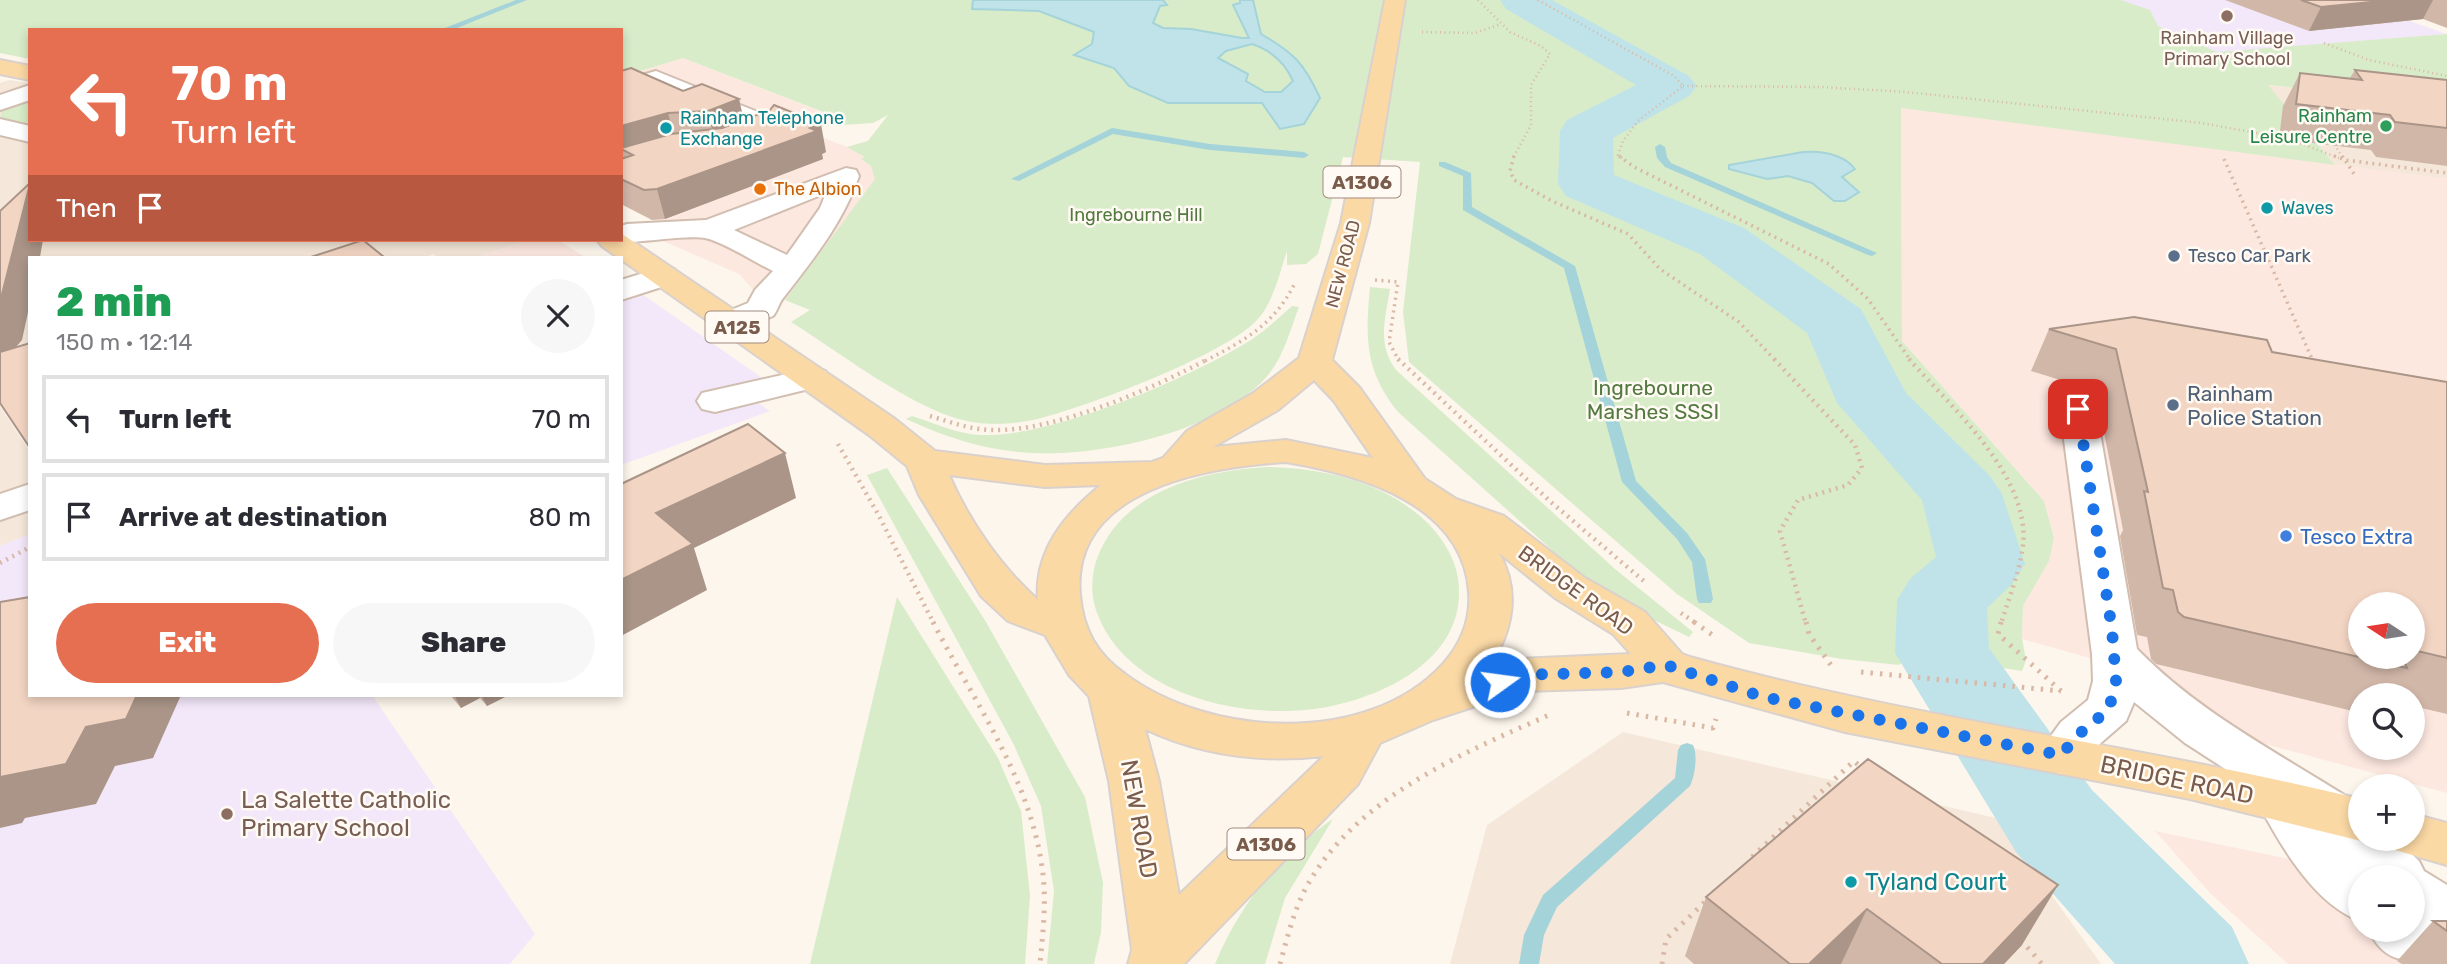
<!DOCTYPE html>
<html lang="en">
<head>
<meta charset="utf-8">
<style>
  :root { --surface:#fff; --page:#f7f7f7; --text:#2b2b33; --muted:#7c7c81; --line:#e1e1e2; --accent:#e76f51 }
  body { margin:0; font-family:Rubik,sans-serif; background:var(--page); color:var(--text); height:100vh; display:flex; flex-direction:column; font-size:26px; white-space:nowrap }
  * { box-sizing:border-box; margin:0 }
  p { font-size:23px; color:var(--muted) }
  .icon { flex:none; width:38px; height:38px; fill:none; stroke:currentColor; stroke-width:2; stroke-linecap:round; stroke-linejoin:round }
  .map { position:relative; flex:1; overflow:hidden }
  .sheet { position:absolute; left:28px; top:256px; width:595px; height:441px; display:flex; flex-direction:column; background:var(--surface); border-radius:0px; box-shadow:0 4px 10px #0003 }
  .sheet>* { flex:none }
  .top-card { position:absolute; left:28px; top:28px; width:595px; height:214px; border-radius:0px; box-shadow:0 4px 10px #0003; background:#e76f51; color:#fff; overflow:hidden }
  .needle { width:46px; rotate:282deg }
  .buttons { position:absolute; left:2348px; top:592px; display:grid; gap:14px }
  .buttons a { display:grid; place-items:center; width:77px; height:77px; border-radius:50%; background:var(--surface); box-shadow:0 4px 10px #0003; font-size:35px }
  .pin { position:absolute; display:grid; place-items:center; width:60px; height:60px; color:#fff; margin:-30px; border-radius:14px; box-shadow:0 4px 10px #0006 }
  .me { position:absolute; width:77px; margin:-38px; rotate:76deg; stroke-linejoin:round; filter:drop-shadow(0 0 5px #0008) }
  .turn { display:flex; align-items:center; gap:24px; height:147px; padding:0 28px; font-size:32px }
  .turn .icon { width:91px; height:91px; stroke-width:2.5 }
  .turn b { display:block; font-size:49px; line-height:60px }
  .then { display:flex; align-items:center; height:66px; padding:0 28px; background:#0003; gap:14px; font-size:26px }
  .round { display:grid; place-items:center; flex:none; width:74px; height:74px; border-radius:37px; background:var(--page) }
  .head { display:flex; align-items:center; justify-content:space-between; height:119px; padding:0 28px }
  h1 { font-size:42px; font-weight:800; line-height:52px; color:#1e9e55 }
  .primary-button { display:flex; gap:14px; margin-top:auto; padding:14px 28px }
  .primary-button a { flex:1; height:80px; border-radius:42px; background:var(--accent); color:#fff; font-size:28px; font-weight:800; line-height:80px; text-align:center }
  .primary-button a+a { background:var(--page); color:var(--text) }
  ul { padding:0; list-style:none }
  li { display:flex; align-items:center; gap:21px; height:88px; margin:0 14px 10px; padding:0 14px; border:4px solid var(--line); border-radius:0px }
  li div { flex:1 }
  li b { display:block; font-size:26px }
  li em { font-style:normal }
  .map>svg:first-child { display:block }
  .residential { fill:#f5e8da }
  .commercial { fill:#fde8e0; fill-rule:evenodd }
  .education { fill:#f3e8fa }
  .green { fill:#d8ecc9 }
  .water { fill:#bfe3e8; stroke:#a5d3da; stroke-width:2; fill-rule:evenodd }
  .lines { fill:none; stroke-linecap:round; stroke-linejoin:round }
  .stream { fill:#a5d3da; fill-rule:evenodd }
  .river { fill:#bfe3e8; fill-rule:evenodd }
  .minor-casing { stroke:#d1beb0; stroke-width:4 }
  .major-casing { stroke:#dad1cd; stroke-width:4 }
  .path-far3 { stroke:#d9b8a5; stroke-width:2.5; stroke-dasharray:1 3.5; stroke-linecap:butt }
  .path-far2 { stroke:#d9b8a5; stroke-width:3.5; stroke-dasharray:2 4.5; stroke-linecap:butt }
  .path-far1 { stroke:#d9b8a5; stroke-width:4.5; stroke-dasharray:2 5; stroke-linecap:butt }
  .path { stroke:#d9b8a5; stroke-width:5; stroke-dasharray:2.5 7; stroke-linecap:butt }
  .minor { fill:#fff; fill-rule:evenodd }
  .major { fill:#fbd9a5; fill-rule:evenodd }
  .wall { fill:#d1b7a8; fill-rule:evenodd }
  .shaded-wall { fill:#aa9588 }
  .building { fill:#f3d5c3; stroke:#aa9588; stroke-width:2 }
  .route { stroke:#1a73e8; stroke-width:12; stroke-dasharray:0 21.6 }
  .education-dot { fill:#8d6e63; stroke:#fffaf3; stroke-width:2.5 }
  .leisure-dot { fill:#2e9e5b; stroke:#fffaf3; stroke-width:2.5 }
  .culture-dot { fill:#0f9aa8; stroke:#fffaf3; stroke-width:2.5 }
  .food-dot { fill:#e8710a; stroke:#fffaf3; stroke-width:2.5 }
  .service-dot { fill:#5c6f8a; stroke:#fffaf3; stroke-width:2.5 }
  .shop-dot { fill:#3f7fe0; stroke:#fffaf3; stroke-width:2.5 }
  .labels { text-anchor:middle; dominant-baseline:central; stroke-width:5; stroke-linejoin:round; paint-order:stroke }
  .far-education-label { font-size:18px; fill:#785e54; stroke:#fffaf3 }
  .far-leisure-label { font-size:18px; fill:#27864d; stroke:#fffaf3; text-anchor:end }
  .far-culture-label { font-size:18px; fill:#0d838f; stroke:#fffaf3; text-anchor:start }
  .far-food-label { font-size:18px; fill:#c56008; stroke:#fffaf3; text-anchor:start }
  .far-park-label { font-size:18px; fill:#537a41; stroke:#fffaf3 }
  .far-service-label { font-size:18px; fill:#4e5e75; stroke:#fffaf3; text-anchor:start }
  .far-street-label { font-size:18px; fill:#7a5c4d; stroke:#fffaf3 }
  .shield { fill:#fffaf3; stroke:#a28b7f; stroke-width:2 }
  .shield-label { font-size:19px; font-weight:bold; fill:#7a5c4d }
  .park-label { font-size:21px; fill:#537a41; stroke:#fffaf3 }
  .service-label { font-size:21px; fill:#4e5e75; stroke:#fffaf3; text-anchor:start }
  .shop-label { font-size:21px; fill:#366cbe; stroke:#fffaf3; text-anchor:start }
  .street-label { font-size:21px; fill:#7a5c4d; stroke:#fffaf3 }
  .near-street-label { font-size:24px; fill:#7a5c4d; stroke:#fffaf3 }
  .near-education-label { font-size:24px; fill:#785e54; stroke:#fffaf3; text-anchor:start }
  .near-culture-label { font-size:24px; fill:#0d838f; stroke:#fffaf3; text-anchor:start }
</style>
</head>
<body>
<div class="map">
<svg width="2447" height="964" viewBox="0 0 2447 964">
  <rect width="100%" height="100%" fill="#fdf6ec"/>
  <g class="residential">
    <polygon points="9,80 30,83 30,240 527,240 478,257 437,257 434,254 425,257 30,257 30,380 0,391 0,83"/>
    <polygon points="2267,85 2447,104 2447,179 2335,165"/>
    <polygon points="0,406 30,452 30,534 0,546"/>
    <polygon points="1623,732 1996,818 2101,964 1450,964 1487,825"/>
  </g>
  <g class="commercial">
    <polygon points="683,58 832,116 799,128 847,147 868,141 889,115 992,118 862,160 871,166 876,179 841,227 785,300 759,296 739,274 658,239 656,222 621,204 621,77"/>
    <path d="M1901 108 2447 179V793L2243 738 2164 679 2022 639 2023 606 2049 561 2054 538 2044 501 1902 341ZM2361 604H2413V656H2361ZM2361 695H2413V747H2361Z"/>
    <polygon points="527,240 558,240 585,257 478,257"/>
    <polygon points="2155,831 2376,877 2361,877 2361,929 2413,929 2447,964 2288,964 2210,893"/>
  </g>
  <g class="education">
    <polygon points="2024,0 2349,0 2447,34 2144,59"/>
    <polygon points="642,294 765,380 752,399 770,411 621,465 621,302"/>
    <polygon points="30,534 30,695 372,695 535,934 510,964 0,964 0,546"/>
  </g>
  <g class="green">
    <path d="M0 0H2121L2150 10 2158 26 2217 52 2447 34V104L2268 85 2335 165 1901 108 1902 341 2044 501 2054 538 2049 561 2023 606 2022 639 2026 660 2022 671 1914 654 1899 665 1842 659 1749 643 1677 594 1409 362 1403 312 1420 162 1343 157 1318 254 1306 264 1287 265V251C1279 274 1273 306 1254 323 1220 356 1089 406 1041 418 1018 424 990 426 967 421 914 410 839 352 791 322L810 310 785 300 875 179 871 166 861 159 865 157 847 147 868 141 888 115 873 123 798 128 831 115 683 58 621 77V30H30V59L0 53Z"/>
    <polygon points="30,97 30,127 0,118 3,108"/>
    <path d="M1370 287 1390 289C1385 320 1377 344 1396 370L1615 569 1693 632 1689 637 1631 609 1572 568 1398 412C1365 371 1365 338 1370 287Z"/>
    <path d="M1292 306 1299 307C1290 330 1284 356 1268 375 1221 433 1090 460 1019 452 978 448 943 436 906 419L912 416C934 423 957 434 980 435 1051 438 1184 380 1246 343 1263 333 1278 318 1292 306Z"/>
    <path d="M1266 467C1321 468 1377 480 1420 516 1438 531 1454 554 1458 578 1470 659 1380 700 1314 709 1237 719 1127 693 1097 613 1090 595 1091 573 1098 556 1124 490 1203 471 1266 467Z"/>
    <polygon points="887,468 986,622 1085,797 1103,883 1101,932 1094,964 1047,964 1054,891 1041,806 1013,743 867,475"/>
    <polygon points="897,597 998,758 1021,811 1030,896 1025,964 810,964"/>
    <path d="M1333 819 1285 898 1265 964H1215C1240 904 1279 855 1333 819Z"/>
  </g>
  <g class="water">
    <path d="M973 0H1163L1167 5 1160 6 1153 23 1163 28 1191 29 1242 38H1249L1233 5 1240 3V0H1253L1261 34C1294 53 1304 63 1320 98L1304 124 1280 129 1262 103H1168L1129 86 1114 68 1074 55 1092 44 1094 32 1039 11 972 9ZM1252 44C1270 50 1285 63 1293 81L1281 92H1265L1246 81 1248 74 1218 58 1226 51Z"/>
    <path d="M1803 152C1822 151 1843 154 1855 169L1842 177 1859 192 1845 201H1834L1812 183 1788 176 1767 179 1729 169V165Z"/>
  </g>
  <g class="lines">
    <g class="stream">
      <polygon points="516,0 527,0 452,30 440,30"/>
      <polygon points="1112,128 1210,144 1304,152 1309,155 1304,158 1210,150 1113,134 1019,181 1011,179"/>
      <polygon points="1660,144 1665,147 1667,157 1671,163 1877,253 1872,256 1868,255 1665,167 1657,158 1655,147"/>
      <polygon points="1439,162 1445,162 1471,173 1472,207 1575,266 1636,481 1687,533 1705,559 1713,599 1711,603 1699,603 1697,599 1692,562 1677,539 1622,482 1564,268 1463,210 1463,176 1439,166"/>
      <path d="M1687 743 1693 745C1698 755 1695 776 1690 786L1557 907 1544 935 1539 964H1519L1524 935 1543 895 1675 778 1678 750 1681 745Z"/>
    </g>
    <polygon class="river" points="1500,0 1552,0 1689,76 1697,86 1689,96 1613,138 1614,175 1744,228 1861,309 1906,393 1990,476 2002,494 2025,564 2012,584 1987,608 1989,648 2092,790 2232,927 2249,964 2115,964 2016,852 1895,653 1897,600 1910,579 1936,557 1922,500 1837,403 1807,333 1700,254 1566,196 1558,184 1560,131 1567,120 1636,85 1506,9"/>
    <defs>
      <g id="minor">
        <path d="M656 71 775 119 779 130C770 142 744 150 730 146L726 141 730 136 752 127 654 86 621 95V81Z"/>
        <polygon points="30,85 30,100 0,110 0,95"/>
        <polygon points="0,119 30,126 30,142 0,135"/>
        <path d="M846 168 856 170 859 176C843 223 814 258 784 297 779 302 778 310 773 316 755 323 738 334 719 329L714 322 719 315 748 303 755 290 773 271C754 262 724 242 705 238 683 234 619 247 609 240H621V226L627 224 706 220ZM826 193 820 208 787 255 734 230Z"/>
        <polygon points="663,267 674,269 678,276 674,283 621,300 621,280"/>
        <polygon points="813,368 825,371 830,378 825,385 715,412 702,409 697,401 702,393"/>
        <path d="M2078 398 2091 401 2096 409 2137 649C2197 711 2276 752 2349 798L2361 808V838H2394L2419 861 2424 871 2447 885V940L2436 936 2438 940 2430 957C2399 964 2382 958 2368 929H2413V877H2361V921C2314 905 2279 843 2257 801L2261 792 2185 743 2134 702 2126 721 2095 748 2078 768 2061 774 2044 768 2037 755 2061 722 2088 700 2093 681 2092 654 2060 409 2065 401Z"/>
        <polygon points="30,484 30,510 0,520 0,494"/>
      </g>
      <g id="major">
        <path d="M1385 0H1405L1369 223 1332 360 1359 387 1425 479 1456 499 1504 516 1585 578 1645 612 1682 654 1690 657C1911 719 2139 745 2361 799V838H2368L2361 841 2190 799 1845 732 1663 682 1621 688 1521 691 1433 720 1380 743 1358 784 1184 964H1128L1132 950 1109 781 1089 696 1069 675 1045 635 1008 621 981 596 919 495 907 466 869 435 602 246 597 240H621L622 234 895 419 935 451 1045 465 1152 462 1163 458 1187 431 1252 394 1299 358 1341 223ZM1314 380 1334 401 1373 458 1286 440 1213 447 1278 410ZM1286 462C1358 474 1463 503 1469 592 1471 619 1461 644 1443 664 1367 747 1209 737 1125 674 1097 654 1083 630 1080 595 1070 488 1209 467 1286 462ZM949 475 1045 487 1101 485C1065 514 1034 551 1038 600 1001 567 969 521 949 475ZM1499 553 1555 598 1613 634 1631 654 1519 659 1488 668C1513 633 1521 591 1499 553ZM1145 729C1202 756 1262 763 1324 756L1179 895 1159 781Z"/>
        <polygon points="0,60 30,66 30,80 0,74"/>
        <polygon points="2413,814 2447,823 2447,865 2395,850 2389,838 2413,838"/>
      </g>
    </defs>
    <use href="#minor" class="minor-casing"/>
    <use href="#major" class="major-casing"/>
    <g class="path-far3">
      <polyline points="1478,0 1510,32 1541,46 1550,54 1531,85 1531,125 1513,158"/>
      <polyline points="1538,0 1674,76 1683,86 1638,121 1623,141 1618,155 1622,158"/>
      <polyline points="1422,32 1475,33 1501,24"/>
      <polyline points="2324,43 2369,60 2447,76"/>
      <polyline points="1683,86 1821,87 1906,92 2202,123 2289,139 2339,158"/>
      <polyline points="2332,141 2343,158"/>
    </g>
    <g class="path-far2">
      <polyline points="1514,156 1510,171 1514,180 1552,201 1628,234 1660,269 1739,322 1776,361"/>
      <polyline points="1619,156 1634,167 1829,264 1868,299 1911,361"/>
      <polyline points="2334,156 2345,160 2356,177"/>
      <polyline points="2342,156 2345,160 2447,173"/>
      <polyline points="2224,159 2313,361"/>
      <polyline points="1375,280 1398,282 1389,342 1399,361"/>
      <path d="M1205 361C1245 340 1274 325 1295 283"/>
    </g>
    <g class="path-far1">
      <polyline points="1398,359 1552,503 1645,582"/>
      <polyline points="1774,359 1855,445 1862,468 1848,485 1798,500 1780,531 1806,624"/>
      <path d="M1909 359C1952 408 2036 481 2022 552 2018 576 2008 600 2001 624"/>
      <polyline points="2312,359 2314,363"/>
      <path d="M930 416C951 422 971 430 993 430 1054 432 1154 388 1208 359"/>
      <polyline points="838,444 878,514 934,624"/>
      <polyline points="0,563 30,547"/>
      <polyline points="1681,613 1697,624"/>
    </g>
    <g class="path">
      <path d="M933 622C974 702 1029 776 1042 867 1047 899 1043 932 1040 964"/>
      <polyline points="1694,622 1714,636"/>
      <polyline points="1806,622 1809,634 1833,668"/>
      <polyline points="2001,622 1998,634 2061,691"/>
      <polyline points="1861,672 2061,691"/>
      <polyline points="1627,713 1713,728 1716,719"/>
      <polyline points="1752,857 1854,761 1863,769"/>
      <polyline points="2021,940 2042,964"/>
      <path d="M1280 964C1288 935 1295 905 1311 879 1362 795 1463 753 1549 715"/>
      <polyline points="1662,964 1666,939 1705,902"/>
    </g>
    <use href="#minor" class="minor"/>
    <use href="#major" class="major"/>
  </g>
  <g class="wall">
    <polygon points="2225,0 2447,0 2447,28 2423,19 2309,31"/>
    <polygon points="2355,70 2447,80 2447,166 2376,157 2371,150 2279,139 2283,106 2300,73 2350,78"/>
    <polygon points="621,71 683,91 739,99 744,120 826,152 822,154 823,159 665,219 652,220 621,204 621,159 623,159 622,157 621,157"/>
    <path d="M2049 329 2272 352 2447 382V714L2413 706V695H2361V713L2156 664 2151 659 2147 637 2137 635 2120 536 2123 530 2096 391 2031 371ZM2413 604V656H2361Z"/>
    <polygon points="450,695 509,695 487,706 480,698 461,708"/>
    <polygon points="1868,759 2022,945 2004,964 1694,964 1685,956 1706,897"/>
    <polygon points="2433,921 2447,921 2447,964 2402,964 2397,961"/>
  </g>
  <g class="shaded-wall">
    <polygon points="2391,0 2433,0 2423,19 2309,31 2321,7"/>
    <polygon points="739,99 745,127 714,139 708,111"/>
    <polygon points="668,113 675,141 621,149 621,126"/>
    <polygon points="821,124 826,152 822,154 823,159 665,219 657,189"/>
    <polygon points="30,184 30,240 43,240 40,257 30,257 30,303 22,340 0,366 0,302"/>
    <polygon points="785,453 796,498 694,548 707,590 621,636 621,580 656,513"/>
    <polygon points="137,695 181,695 153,758 115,766 96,804 25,818 22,823 0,828 0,777 86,727"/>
    <polygon points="454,695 479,695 480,698 461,708"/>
    <polygon points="481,695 509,695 487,706"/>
    <polygon points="2058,885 2022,945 2004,964 1983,964"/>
    <polygon points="1867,909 1841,964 1809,964"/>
  </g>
  <g class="building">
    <polygon points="2301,0 2391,0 2321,7"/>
    <polygon points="631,68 683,91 702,84 739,99 708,111 668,113 621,126 621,71"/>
    <polygon points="2355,70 2447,80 2447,128 2395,122 2390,115 2296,104 2300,73 2362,80"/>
    <polygon points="774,105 821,124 810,128 817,131 657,189 644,190 621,179 621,159 633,155 621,149 621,148 671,134 722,128 770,110"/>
    <polygon points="30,183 30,184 0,302 0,211"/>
    <polygon points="363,240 384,257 311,257"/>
    <polygon points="2134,317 2267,340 2272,352 2447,382 2447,658 2413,650 2413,604 2361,604 2361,656 2402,656 2407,668 2184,617 2178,612 2173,590 2163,588 2144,491 2148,492 2116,349 2049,329"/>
    <polygon points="30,343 30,448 0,403 0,352"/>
    <polygon points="748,424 785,453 656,513 693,544 621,580 621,484"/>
    <polygon points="30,597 30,695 137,695 126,719 86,727 66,764 0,777 0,602"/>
    <polygon points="1868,759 2058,885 1983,964 1942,964 1867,909 1809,964 1790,964 1706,897"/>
    <polygon points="2433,921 2447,921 2447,931"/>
  </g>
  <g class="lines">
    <polyline class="route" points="1500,682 1519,675 1621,672 1666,665 1763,697 2061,755 2078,735 2109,709 2116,681 2112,630 2078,409"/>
  </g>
  <g class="education-dot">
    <circle cx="2227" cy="16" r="7"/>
    <circle cx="227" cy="814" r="7"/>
  </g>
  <circle class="leisure-dot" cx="2386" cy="126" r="7"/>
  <g class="culture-dot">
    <circle cx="666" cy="128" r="7"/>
    <circle cx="2267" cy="208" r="7"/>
    <circle cx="1851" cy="882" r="7"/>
  </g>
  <circle class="food-dot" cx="760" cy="189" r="7"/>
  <g class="service-dot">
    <circle cx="2174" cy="256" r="7"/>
    <circle cx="2173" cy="405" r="7"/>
  </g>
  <circle class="shop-dot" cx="2286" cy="536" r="7"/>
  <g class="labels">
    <g class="far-education-label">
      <text x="2227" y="38">Rainham Village<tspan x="2227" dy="21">Primary School</tspan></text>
    </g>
    <g class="far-leisure-label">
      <text x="2372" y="116">Rainham<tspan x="2372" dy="21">Leisure Centre</tspan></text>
    </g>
    <g class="far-culture-label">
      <text x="680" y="118">Rainham Telephone<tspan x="680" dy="21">Exchange</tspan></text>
      <text x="2281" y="208">Waves</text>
    </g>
    <g class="far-food-label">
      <text x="774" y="189">The Albion</text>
    </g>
    <g class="far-park-label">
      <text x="1136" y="215">Ingrebourne Hill</text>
    </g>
    <g class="far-service-label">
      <text x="2188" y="256">Tesco Car Park</text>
    </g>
    <g class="far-street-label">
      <text transform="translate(1343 264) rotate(-75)">NEW ROAD</text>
    </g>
    <g class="shield">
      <rect x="1323.5" y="166.5" width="77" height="31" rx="5"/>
      <rect x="705.5" y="311.5" width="63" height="31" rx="5"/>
      <rect x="1227.5" y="828.5" width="77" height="31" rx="5"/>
    </g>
    <g class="shield-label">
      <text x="1362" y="182">A1306</text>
      <text x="737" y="327">A125</text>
      <text x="1266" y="844">A1306</text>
    </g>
    <g class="park-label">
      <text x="1653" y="387">Ingrebourne<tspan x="1653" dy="24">Marshes SSSI</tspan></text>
    </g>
    <g class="service-label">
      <text x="2187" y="393">Rainham<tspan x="2187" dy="24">Police Station</tspan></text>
    </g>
    <g class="shop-label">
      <text x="2300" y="536">Tesco Extra</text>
    </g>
    <g class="street-label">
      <text transform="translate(1576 590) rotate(36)">BRIDGE ROAD</text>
    </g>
    <g class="near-street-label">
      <text transform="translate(2177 780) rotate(12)">BRIDGE ROAD</text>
      <text transform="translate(1139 819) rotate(80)">NEW ROAD</text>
    </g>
    <g class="near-education-label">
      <text x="241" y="800">La Salette Catholic<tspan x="241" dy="28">Primary School</tspan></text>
    </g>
    <g class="near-culture-label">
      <text x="1865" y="882">Tyland Court</text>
    </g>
  </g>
</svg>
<div class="buttons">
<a><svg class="needle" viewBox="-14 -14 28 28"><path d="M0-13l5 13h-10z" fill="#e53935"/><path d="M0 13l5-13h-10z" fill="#7c7c81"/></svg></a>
<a><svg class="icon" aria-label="search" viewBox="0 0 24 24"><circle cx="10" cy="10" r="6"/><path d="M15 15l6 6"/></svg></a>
<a>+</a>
<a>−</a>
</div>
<div class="pin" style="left:2078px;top:409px;background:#d93025"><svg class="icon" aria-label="arrive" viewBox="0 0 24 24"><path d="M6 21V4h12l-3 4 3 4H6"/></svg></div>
<svg class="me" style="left:1500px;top:682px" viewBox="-20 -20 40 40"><circle r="17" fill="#1a73e8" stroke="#fff" stroke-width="3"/><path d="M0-11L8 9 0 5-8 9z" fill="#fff"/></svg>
<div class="top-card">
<div class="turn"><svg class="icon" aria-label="left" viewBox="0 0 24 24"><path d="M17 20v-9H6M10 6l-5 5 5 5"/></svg><div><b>70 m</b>Turn left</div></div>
<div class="then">Then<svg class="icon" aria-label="arrive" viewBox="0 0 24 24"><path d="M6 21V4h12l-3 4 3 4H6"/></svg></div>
</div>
<section class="sheet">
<div class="head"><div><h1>2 min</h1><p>150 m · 12:14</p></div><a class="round"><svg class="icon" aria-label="close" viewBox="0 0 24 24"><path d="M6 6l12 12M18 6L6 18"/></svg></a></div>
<ul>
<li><svg class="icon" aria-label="left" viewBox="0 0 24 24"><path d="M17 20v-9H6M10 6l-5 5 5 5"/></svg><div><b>Turn left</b></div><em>70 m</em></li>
<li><svg class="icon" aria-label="arrive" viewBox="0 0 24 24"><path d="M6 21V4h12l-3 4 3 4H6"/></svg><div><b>Arrive at destination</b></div><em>80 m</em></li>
</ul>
<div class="primary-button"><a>Exit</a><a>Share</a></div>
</section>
</div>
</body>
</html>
